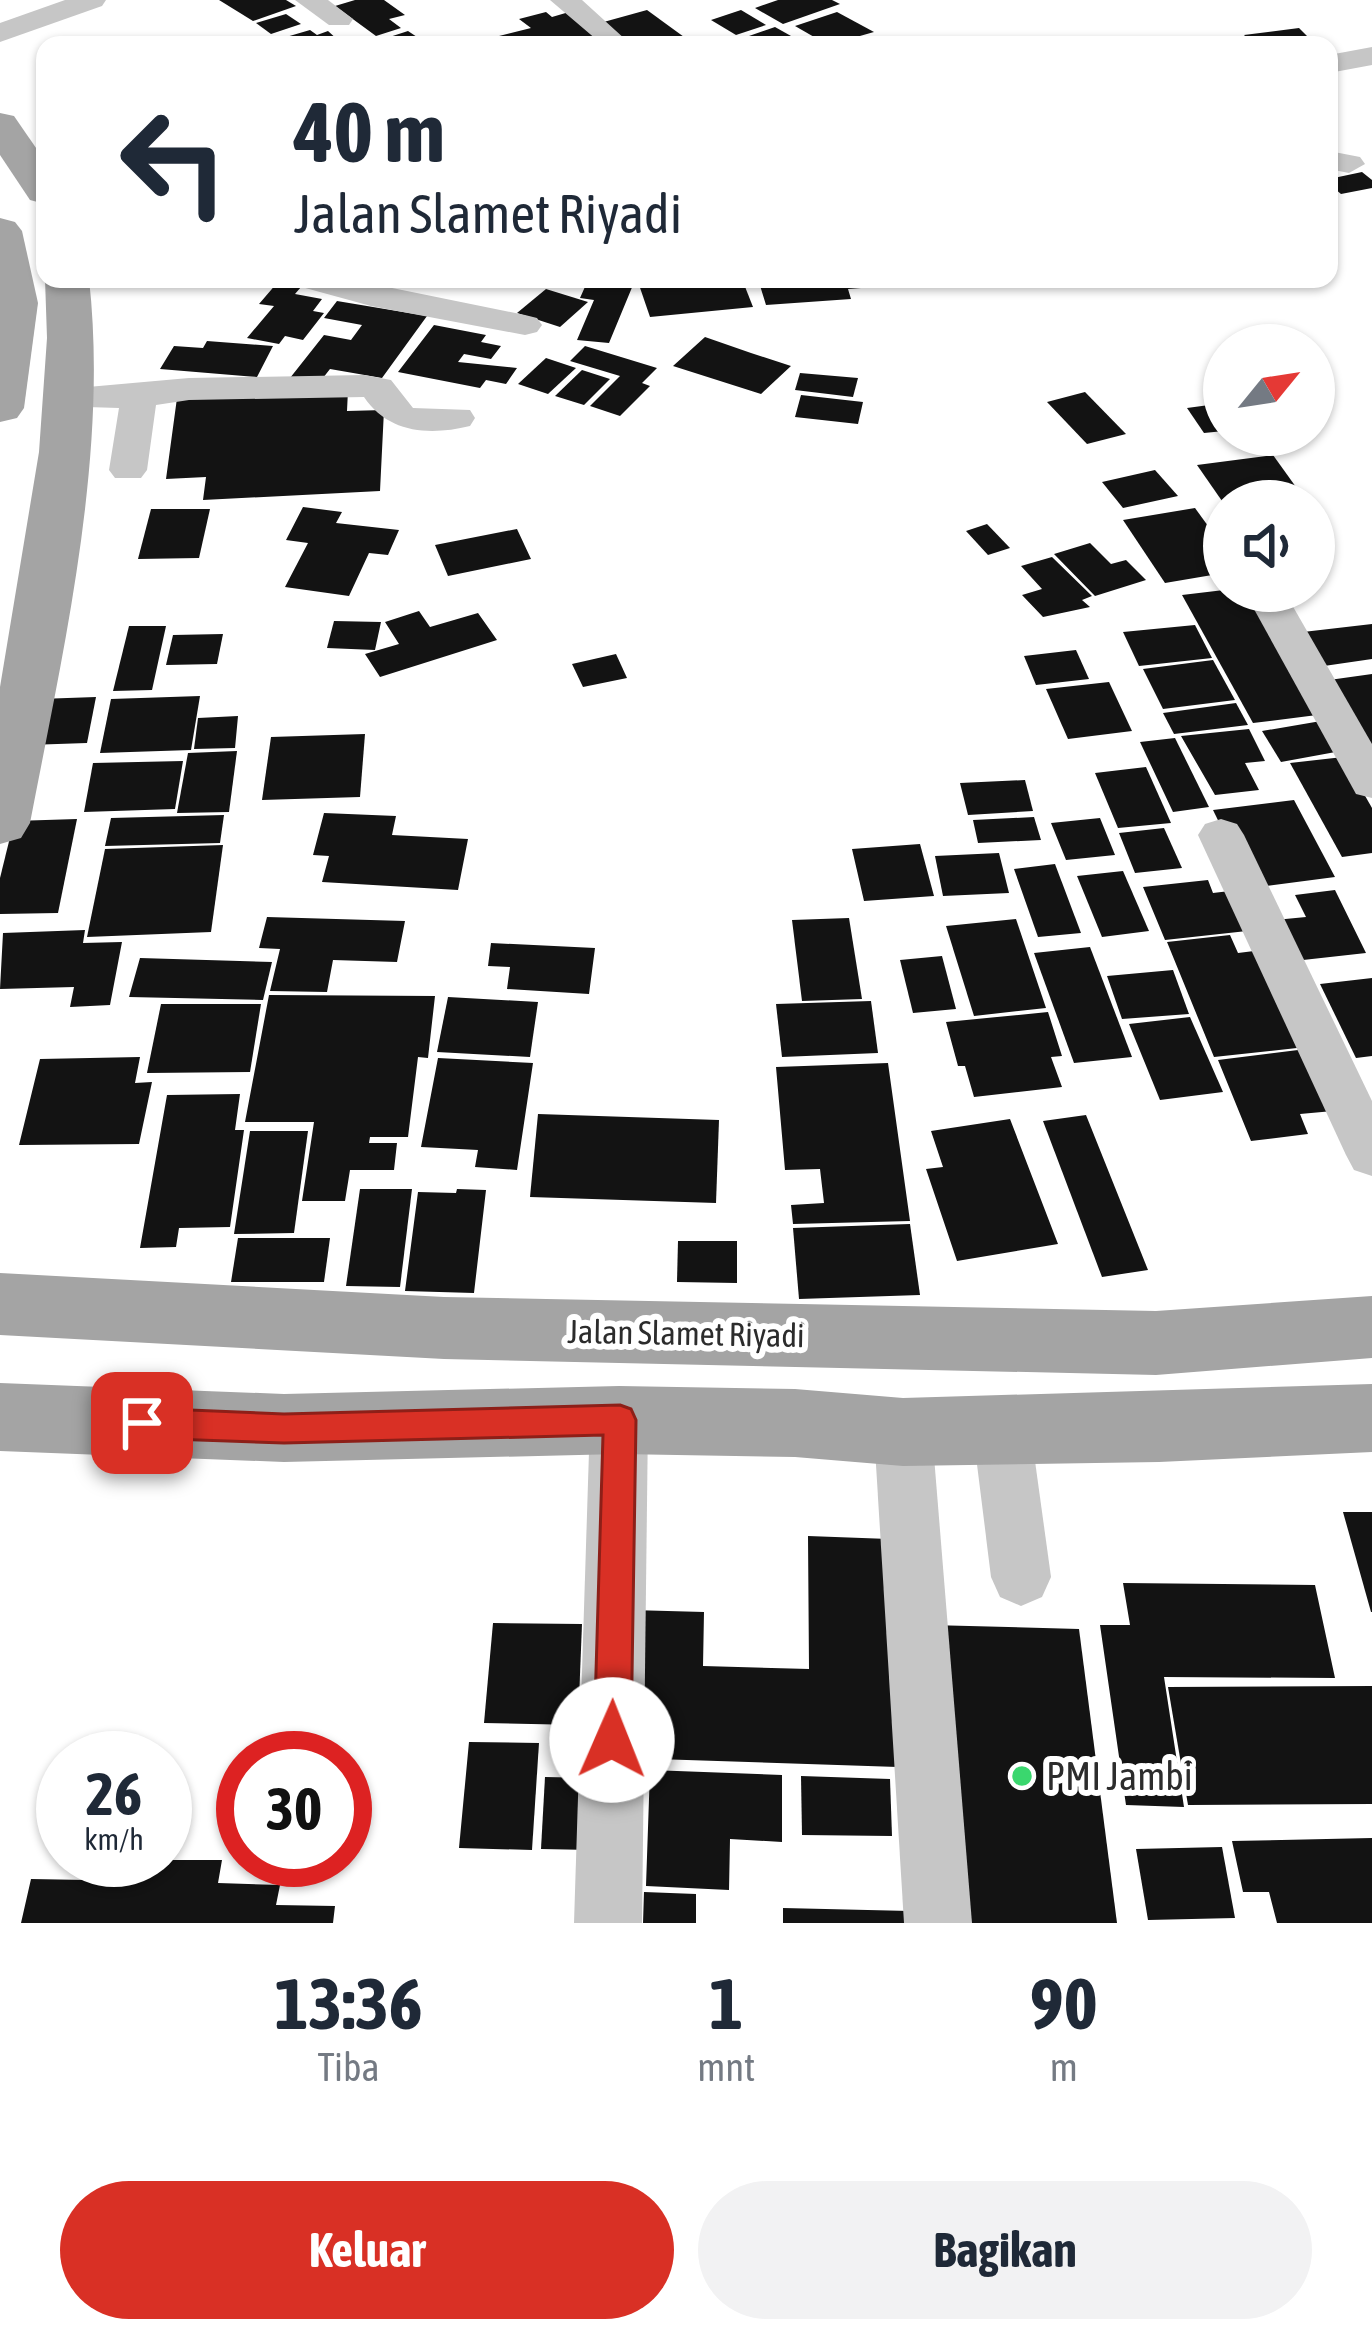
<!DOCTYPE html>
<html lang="id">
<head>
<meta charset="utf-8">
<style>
  :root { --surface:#fff; --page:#f2f2f3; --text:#1f2937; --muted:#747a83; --accent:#d93025 }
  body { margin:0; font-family:"Asap Condensed",sans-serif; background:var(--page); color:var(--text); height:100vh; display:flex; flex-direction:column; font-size:45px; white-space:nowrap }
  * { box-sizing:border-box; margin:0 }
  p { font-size:39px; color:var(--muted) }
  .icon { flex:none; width:66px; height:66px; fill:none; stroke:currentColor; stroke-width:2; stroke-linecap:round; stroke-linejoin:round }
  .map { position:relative; height:1923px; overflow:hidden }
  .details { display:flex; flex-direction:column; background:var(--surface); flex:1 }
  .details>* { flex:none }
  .banner { position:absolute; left:36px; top:36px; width:1302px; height:252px; border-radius:24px; box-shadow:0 3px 9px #0004; background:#fff; color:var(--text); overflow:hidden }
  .needle { width:78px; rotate:60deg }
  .fabs { position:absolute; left:1203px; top:324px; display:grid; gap:24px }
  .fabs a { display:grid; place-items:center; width:132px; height:132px; border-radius:50%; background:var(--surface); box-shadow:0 3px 9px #0004; font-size:60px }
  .speed { position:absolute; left:36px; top:1731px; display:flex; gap:24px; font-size:60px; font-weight:700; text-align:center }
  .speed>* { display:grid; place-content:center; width:156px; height:156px; border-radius:50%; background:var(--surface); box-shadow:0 3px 9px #0004; line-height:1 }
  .speed small { font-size:30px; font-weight:400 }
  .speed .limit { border:18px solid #d22; background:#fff; color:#111 }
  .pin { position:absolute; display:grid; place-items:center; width:102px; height:102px; color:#fff; margin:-51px; border-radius:24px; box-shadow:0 6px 18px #0006 }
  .me { position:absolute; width:132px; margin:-66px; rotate:1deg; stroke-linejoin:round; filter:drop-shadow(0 0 9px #0008) }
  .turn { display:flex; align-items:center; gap:42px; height:252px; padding:0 60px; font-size:54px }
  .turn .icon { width:156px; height:156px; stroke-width:2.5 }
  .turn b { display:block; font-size:84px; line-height:102px }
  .eta { display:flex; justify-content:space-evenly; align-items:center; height:204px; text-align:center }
  .eta b { font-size:72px; font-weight:700; line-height:84px }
  .button { display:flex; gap:24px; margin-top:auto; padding:24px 60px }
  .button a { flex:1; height:138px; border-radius:72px; background:var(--accent); color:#fff; font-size:48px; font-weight:700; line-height:138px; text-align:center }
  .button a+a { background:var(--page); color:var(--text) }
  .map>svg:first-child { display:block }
  .building { fill:#131313 }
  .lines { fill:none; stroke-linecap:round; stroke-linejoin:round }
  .minor { fill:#c6c6c6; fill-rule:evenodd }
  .major { fill:#a4a4a4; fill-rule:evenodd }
  .route { fill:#d93025; stroke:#8d1f18; stroke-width:3 }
  .poi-dot { fill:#3ad76e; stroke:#fff; stroke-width:4.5 }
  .labels { text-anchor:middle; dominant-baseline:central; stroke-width:12; stroke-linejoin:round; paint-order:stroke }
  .street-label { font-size:33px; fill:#2c2c2c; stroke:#fff }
  .near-poi-label { font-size:39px; fill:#2c2c2c; stroke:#fff; text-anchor:start }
</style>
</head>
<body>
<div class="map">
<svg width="1372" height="1923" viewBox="0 0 1372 1923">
  <rect width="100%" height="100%" fill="#fff"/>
  <g class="building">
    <polygon points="219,0 286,0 296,6 253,21"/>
    <polygon points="355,0 384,0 405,15 389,19 401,28 376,36 335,6"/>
    <polygon points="778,0 832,0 840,4 783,24 755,8"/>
    <polygon points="647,10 695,45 630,45 600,23"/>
    <polygon points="741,10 766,25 736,35 711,20"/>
    <polygon points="546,12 552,17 569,12 605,39 553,45 542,36 505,45 495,37 531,28 519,19"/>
    <polygon points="837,12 874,32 828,45 795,26"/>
    <polygon points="286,14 301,24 271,34 256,23"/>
    <polygon points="775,27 807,45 764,45 749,36"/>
    <polygon points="1299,28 1316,45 1254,45 1244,35"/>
    <polygon points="310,30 317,35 328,31 339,41 334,42 337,45 269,42"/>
    <polygon points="408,31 429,45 368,45 368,44"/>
    <polygon points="1362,172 1372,180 1372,188 1341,194 1329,184 1329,179"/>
    <polygon points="445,279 521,279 522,283 445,287"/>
    <polygon points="637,279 742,279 753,307 650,317"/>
    <polygon points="758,279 857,279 861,288 848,289 851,299 766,305"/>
    <polygon points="588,280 633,285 609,343 577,340 594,300 580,298"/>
    <polygon points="277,283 301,287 295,294 322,299 313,311 324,313 303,340 285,336 279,344 247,338 274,306 259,304"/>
    <polygon points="546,289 588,302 560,327 517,313"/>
    <polygon points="337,301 427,316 382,378 330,369 319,383 290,378 324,335 351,340 362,325 324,318"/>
    <polygon points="434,325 486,335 481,342 501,346 491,359 464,354 458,362 517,368 506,384 486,380 480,388 398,372"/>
    <polygon points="705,337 751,353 791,366 761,394 673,366"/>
    <polygon points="207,341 273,346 257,377 160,369 174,346 203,348"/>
    <polygon points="585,346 657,368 642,383 650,386 620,416 590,406 620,376 570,361"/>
    <polygon points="546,358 576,368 548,394 518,384"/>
    <polygon points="582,370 610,379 584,405 555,396"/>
    <polygon points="800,373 858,378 853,397 795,390"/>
    <polygon points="348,390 347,411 384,410 380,491 203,500 206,477 166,479 177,398"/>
    <polygon points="1085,392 1126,434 1087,444 1047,402"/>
    <polygon points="801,395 863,402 858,424 795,417"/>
    <polygon points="1224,403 1224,431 1204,433 1187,408"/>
    <polygon points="1273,455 1306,501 1222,501 1197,465"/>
    <polygon points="1155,470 1178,496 1123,508 1102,482"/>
    <polygon points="303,507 342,512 336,523 399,530 388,555 369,553 349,596 285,587 308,543 286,540"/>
    <polygon points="1195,508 1224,548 1224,573 1165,583 1123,520"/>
    <polygon points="151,509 210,509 199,558 138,559"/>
    <polygon points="987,524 1010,548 988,555 966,531"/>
    <polygon points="517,529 531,559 448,576 435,545"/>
    <polygon points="1090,543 1111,564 1126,560 1146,580 1095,596 1054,554"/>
    <polygon points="1052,557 1092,596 1082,600 1090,607 1043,617 1022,595 1042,589 1021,566"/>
    <polygon points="1224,590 1245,591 1317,715 1253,723 1182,595"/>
    <polygon points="419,611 430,627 478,613 497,640 380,677 365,654 399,644 385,622"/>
    <polygon points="334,621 381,622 375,650 327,648"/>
    <polygon points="1372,624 1372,659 1324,666 1303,632"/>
    <polygon points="1195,625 1212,658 1139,666 1123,632"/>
    <polygon points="129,626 166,626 152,690 113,691"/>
    <polygon points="223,634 217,664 166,665 173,635"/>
    <polygon points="1076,650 1089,679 1036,685 1024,656"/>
    <polygon points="616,654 627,678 583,687 572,664"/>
    <polygon points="1213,660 1235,700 1163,709 1143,669"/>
    <polygon points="1372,674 1372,749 1322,681"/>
    <polygon points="1109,682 1132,731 1068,739 1046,689"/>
    <polygon points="200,696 191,750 100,753 111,699"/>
    <polygon points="96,697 87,743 28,745 39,699"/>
    <polygon points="1236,703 1248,725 1174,734 1163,713"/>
    <polygon points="238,716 235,748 194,749 198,718"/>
    <polygon points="1321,721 1341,751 1281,762 1262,731"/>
    <polygon points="1249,729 1265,761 1245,763 1259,790 1215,795 1181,736"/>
    <polygon points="365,734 360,797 262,800 271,737"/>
    <polygon points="1175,738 1209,807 1173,812 1140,742"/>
    <polygon points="237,751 229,812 177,813 188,753"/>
    <polygon points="1343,757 1372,808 1372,853 1342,857 1290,763"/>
    <polygon points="183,761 175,809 84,812 93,763"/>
    <polygon points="1146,767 1171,823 1118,828 1095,773"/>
    <polygon points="1025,780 1033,811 968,815 960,783"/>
    <polygon points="1294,800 1335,877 1251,888 1213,810"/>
    <polygon points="324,813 396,816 392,835 468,839 458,890 322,882 329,856 313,855"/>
    <polygon points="224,815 220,843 105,846 111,818"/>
    <polygon points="1034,817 1041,840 978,843 973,820"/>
    <polygon points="1100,818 1115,855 1066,860 1051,823"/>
    <polygon points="77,819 58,913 0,914 0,878 14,821"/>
    <polygon points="1164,828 1182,868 1135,873 1119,833"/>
    <polygon points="920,844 934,896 864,901 852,849"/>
    <polygon points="223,845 211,932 87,937 105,849"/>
    <polygon points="999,853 1009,893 943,896 935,856"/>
    <polygon points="1055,864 1081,933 1038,937 1014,869"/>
    <polygon points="1123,871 1149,931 1102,937 1077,876"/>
    <polygon points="1208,880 1213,893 1238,890 1256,930 1165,940 1143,887"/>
    <polygon points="1335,890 1366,953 1294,961 1275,920 1306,917 1295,895"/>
    <polygon points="267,917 405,921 397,962 333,960 327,992 270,991 280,949 259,948"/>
    <polygon points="849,918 862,999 802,1001 792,920"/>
    <polygon points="1016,919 1046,1008 974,1016 946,926"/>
    <polygon points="85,930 83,943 122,942 110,1005 70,1007 74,987 0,989 3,933"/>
    <polygon points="1230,935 1238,953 1262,950 1306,1047 1214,1057 1167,942"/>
    <polygon points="491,943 595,948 589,994 507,989 510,967 488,966"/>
    <polygon points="1090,947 1132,1057 1074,1063 1034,953"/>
    <polygon points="942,956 956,1009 913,1013 900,960"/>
    <polygon points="140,958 272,962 263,1000 129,997"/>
    <polygon points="1173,970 1189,1014 1122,1019 1107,976"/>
    <polygon points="1372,978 1372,1056 1356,1058 1320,984"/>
    <polygon points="269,995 435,996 428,1058 418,1057 408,1137 370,1137 369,1143 397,1143 394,1170 350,1170 345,1201 302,1201 314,1122 245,1122"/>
    <polygon points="448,997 538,1002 530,1057 437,1052"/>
    <polygon points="871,1001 878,1053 782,1057 776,1004"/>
    <polygon points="161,1004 261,1004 250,1072 147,1073"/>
    <polygon points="1048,1012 1062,1056 1051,1057 1062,1087 974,1097 965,1066 958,1066 946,1022"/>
    <polygon points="1190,1017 1223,1092 1160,1100 1129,1024"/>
    <polygon points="1306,1049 1333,1111 1300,1114 1308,1134 1251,1141 1218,1060"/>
    <polygon points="140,1057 135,1083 152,1082 139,1144 19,1145 40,1059"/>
    <polygon points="438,1058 533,1063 517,1170 475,1167 478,1150 421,1147"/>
    <polygon points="888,1063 910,1221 793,1224 791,1205 824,1203 820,1169 785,1170 776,1067"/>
    <polygon points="240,1094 235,1130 244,1130 230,1227 179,1228 176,1247 140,1248 167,1095"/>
    <polygon points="538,1114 719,1120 716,1203 530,1197"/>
    <polygon points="1086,1115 1148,1270 1102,1277 1043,1121"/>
    <polygon points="1010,1119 1058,1244 957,1261 926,1169 943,1167 931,1131"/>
    <polygon points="250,1131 308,1131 294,1233 234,1234"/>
    <polygon points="360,1189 412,1189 400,1287 346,1286"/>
    <polygon points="457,1189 486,1190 474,1293 405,1291 418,1192 456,1193"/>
    <polygon points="910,1224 920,1295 799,1299 793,1228"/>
    <polygon points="238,1238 330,1238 324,1282 231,1282"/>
    <polygon points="678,1241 737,1241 737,1283 677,1282"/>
    <polygon points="1343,1512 1372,1512 1372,1612 1371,1612"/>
    <polygon points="808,1536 889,1539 898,1767 625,1758 631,1610 704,1612 703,1666 809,1669"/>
    <polygon points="1123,1583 1315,1585 1335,1678 1164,1677 1184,1807 1126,1805 1100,1625 1130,1625"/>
    <polygon points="493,1623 582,1624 578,1725 484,1723"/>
    <polygon points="930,1625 1079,1629 1117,1923 963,1923"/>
    <polygon points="1372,1686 1372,1804 1188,1805 1168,1687"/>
    <polygon points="469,1742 539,1743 532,1850 459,1848"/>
    <polygon points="650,1770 782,1775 782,1842 730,1839 729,1890 646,1886"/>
    <polygon points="801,1776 890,1779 892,1836 802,1835"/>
    <polygon points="545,1777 595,1778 591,1850 541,1849"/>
    <polygon points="1372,1838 1372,1923 1277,1923 1269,1892 1243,1892 1232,1841"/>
    <polygon points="1222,1847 1235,1918 1148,1920 1136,1849"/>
    <polygon points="147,1860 222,1860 218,1883 280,1885 276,1905 335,1906 333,1923 21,1923 31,1879 143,1881"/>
    <polygon points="644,1892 696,1894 696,1923 643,1923"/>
    <polygon points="783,1908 910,1911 911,1923 783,1923"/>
  </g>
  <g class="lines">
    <g class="minor">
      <polygon points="65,0 106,0 102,6 0,42 0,23"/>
      <polygon points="295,0 328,0 353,19 349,25 329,25"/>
      <polygon points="550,0 582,0 626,40 623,45 594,45 597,40"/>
      <polygon points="1372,47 1372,65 1329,73 1329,55"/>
      <polygon points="1329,151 1360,157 1365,164 1349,173 1329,169"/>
      <polygon points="293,279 348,279 525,315 537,318 542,325 537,332 525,335 371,306 298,286"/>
      <path d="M364 375 391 380 413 408 470 410 475 418 470 426C429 436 388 433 364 397L189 400 156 405 147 470 141 478H115L109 470 119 408 54 406 49 398 54 390 189 378Z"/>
      <polygon points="1244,591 1284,591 1372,744 1372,798 1356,794"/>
      <polygon points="1221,819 1237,824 1244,835 1372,1101 1372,1176 1354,1170 1346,1155 1198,835 1205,824"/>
      <polygon points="619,1394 639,1402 648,1420 642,1923 574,1923 590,1420 599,1402"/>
      <polygon points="903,1406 923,1414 932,1432 972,1923 904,1923 874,1432 883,1414"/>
      <polygon points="1002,1406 1022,1414 1031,1432 1051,1577 1042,1597 1021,1606 1000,1597 991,1577 973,1432 982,1414"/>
    </g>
    <g class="major">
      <polygon points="0,113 14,116 45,161 45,204 30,200 0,155"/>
      <polygon points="0,218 15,222 22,231 38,303 24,408 17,418 0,422"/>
      <path d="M45 279H89C109 455 63 651 30 823L21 838 0 844V687L39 452 47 338Z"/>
      <polygon points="0,1273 444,1297 1156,1311 1372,1296 1372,1358 1156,1375 444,1359 0,1335"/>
      <polygon points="0,1383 284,1394 619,1386 795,1389 903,1398 1372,1384 1372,1452 1159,1462 903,1466 795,1457 619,1454 284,1462 0,1451"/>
    </g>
  </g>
  <polygon class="route" points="620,1405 631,1409 636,1420 631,1740 625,1753 612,1758 599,1753 594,1740 603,1435 284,1443 142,1438 130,1433 126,1423 130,1413 142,1408 284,1414"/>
  <circle class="poi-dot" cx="1022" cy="1776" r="12"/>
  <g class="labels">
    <g class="street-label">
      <text transform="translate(686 1333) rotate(1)">Jalan Slamet Riyadi</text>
    </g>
    <g class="near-poi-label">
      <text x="1046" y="1776">PMI Jambi</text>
    </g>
  </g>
</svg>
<div class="fabs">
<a><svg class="needle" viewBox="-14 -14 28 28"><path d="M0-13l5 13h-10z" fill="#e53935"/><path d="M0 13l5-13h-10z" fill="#747a83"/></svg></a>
<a><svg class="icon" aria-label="sound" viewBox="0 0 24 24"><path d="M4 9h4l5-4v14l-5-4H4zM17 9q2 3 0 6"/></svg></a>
</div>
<div class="speed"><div>26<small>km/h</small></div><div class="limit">30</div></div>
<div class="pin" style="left:142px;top:1423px;background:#d93025"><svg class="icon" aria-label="arrive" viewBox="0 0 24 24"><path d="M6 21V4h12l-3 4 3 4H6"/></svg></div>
<svg class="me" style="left:612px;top:1740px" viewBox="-20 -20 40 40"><circle r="19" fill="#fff"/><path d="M0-13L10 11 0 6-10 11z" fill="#d93025"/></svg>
<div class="banner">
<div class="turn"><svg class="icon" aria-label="left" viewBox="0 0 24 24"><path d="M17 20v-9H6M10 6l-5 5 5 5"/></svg><div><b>40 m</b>Jalan Slamet Riyadi</div></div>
</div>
</div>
<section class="details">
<div class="eta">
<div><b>13:36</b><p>Tiba</p></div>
<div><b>1</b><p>mnt</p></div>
<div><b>90</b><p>m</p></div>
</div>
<div class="button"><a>Keluar</a><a>Bagikan</a></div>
</section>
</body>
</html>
